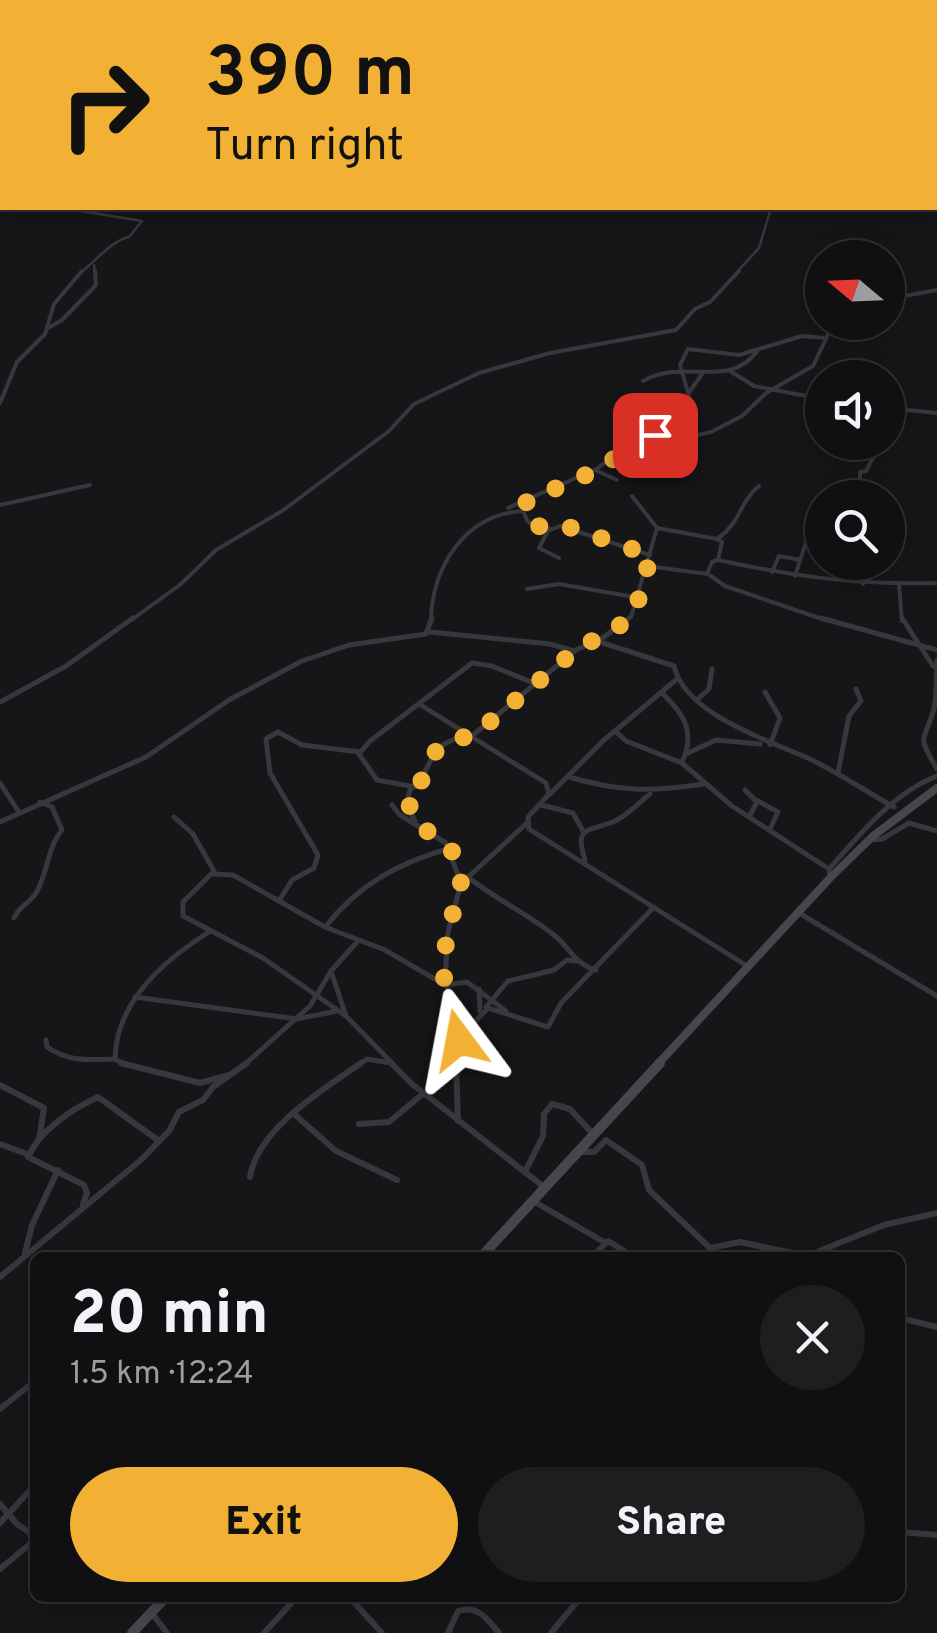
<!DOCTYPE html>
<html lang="en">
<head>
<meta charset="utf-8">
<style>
  :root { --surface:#101012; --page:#1e1e20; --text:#f1f3f6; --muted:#9c9d9f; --line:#303032; --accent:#f2b134 }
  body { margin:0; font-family:Overpass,sans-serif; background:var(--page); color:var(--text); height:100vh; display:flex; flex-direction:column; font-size:38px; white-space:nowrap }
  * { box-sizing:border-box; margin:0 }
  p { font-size:32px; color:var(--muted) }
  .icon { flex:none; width:55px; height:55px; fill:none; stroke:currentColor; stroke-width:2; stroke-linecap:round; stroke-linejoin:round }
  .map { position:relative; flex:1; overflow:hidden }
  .sheet { position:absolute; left:30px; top:1252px; width:875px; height:350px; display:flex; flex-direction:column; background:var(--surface); border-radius:15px; box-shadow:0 5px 25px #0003,0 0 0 2px var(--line) }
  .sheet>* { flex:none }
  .guide { position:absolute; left:0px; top:0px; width:938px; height:210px; box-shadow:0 5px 25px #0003,0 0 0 2px var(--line); background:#f2b134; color:#111; overflow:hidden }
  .needle { width:65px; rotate:289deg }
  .tools { position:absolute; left:805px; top:240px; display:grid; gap:20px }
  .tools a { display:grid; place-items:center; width:100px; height:100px; border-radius:50%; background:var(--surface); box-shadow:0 5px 25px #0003,0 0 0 2px var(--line); font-size:50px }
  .pin { position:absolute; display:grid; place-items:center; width:85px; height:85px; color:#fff; margin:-42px; border-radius:20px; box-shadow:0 5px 15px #0006 }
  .me { position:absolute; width:110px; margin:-55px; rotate:347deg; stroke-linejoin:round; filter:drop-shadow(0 0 8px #0008) }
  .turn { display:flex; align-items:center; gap:35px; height:210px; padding:0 40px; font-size:45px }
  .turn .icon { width:130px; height:130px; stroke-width:2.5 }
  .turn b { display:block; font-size:70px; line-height:85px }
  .round { display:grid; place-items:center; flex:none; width:105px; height:105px; border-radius:52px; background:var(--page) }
  .head { display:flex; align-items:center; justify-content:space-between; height:170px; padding:0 40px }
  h1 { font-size:60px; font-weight:800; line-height:75px }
  .button { display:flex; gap:20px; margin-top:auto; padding:20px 40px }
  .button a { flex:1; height:115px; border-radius:60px; background:var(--accent); color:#111; font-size:40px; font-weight:800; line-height:115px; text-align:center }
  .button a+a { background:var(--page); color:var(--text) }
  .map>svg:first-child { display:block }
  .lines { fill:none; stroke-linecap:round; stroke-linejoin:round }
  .street-far3 { stroke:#37383d; stroke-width:2.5 }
  .street-far2 { stroke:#37383d; stroke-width:4 }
  .street-far1 { stroke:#37383d; stroke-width:5 }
  .street { stroke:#37383d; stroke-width:6 }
  .secondary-far1 { stroke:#45474d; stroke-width:8 }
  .secondary { stroke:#45474d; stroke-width:10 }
  .route { stroke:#f2b134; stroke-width:18; stroke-dasharray:0 32.4 }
</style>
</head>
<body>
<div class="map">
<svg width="937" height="1633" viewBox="0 0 937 1633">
  <rect width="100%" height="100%" fill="#161618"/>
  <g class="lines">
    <g class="street-far3">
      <path d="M62 208 142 221 129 237C112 240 94 263 80 273"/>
      <polyline points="94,265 95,273"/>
      <polyline points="736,273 759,248 771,208"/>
    </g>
    <g class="street-far2">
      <polyline points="888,299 937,290"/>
      <polyline points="48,328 62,320 96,285 95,271"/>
      <polyline points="730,371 754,386"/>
      <path d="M643 381C684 357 729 391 758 350"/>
      <polyline points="754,386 822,399"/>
      <polyline points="688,394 702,374"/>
      <polyline points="0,403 17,362 45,334 54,304 82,271"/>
      <polyline points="888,408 937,413"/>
      <polyline points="634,447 667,427 688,408 689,396 680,365 688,349 739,355 802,336 825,338"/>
      <polyline points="617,480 595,470 621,451 711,432 742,416 766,393 813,366 834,322"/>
      <polyline points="632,496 657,528"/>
      <polyline points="865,498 860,488 860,472 866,471 881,442"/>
      <polyline points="0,505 90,485"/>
      <polyline points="508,508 594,470"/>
      <path d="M717 539 722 542 718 560C797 577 856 585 937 583"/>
      <polyline points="559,558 539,548 548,531 560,526 650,555"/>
      <polyline points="647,566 708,574 725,586 828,621"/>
      <polyline points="772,572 779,556 800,560"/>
      <polyline points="707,574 712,562 718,560"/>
      <polyline points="795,576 808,536 822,536"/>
      <polyline points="863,584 864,562"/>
      <polyline points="899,585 902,621"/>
      <polyline points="527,589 559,584 640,598"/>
      <polyline points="130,621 181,584 216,550 282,511 389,431 414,404 479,373 550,353 676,330 695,309 710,302 739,271"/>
      <path d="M431 621C432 567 465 514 523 511L528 522 550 529"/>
      <path d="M626 621 631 617 657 528 717 539C741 523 739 502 759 486"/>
    </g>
    <g class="street-far1">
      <polyline points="821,618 937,650"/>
      <polyline points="902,618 933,666"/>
      <polyline points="430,632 550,644 574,651"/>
      <path d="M597 641 674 666C686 716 771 741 812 760 840 774 867 792 894 807"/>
      <path d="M937 660C936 675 937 695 934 709 924 744 916 733 937 769"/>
      <polyline points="765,692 780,718 770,745"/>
      <path d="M662 693C684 714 696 732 682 762"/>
      <polyline points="699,698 709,689 712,669"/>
      <polyline points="0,702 66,666 133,618"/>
      <polyline points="419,704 546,783 549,794 528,817 529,829 747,966"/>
      <polyline points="615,731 626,741 682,763 732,806 829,869"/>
      <path d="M468 735C425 746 437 760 415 787L377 780 359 754 370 741 472 663 492 666 536 684"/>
      <polyline points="473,735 576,650 604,637 629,618"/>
      <polyline points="688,753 716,740 760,744"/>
      <polyline points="838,773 849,716 861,701 856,689"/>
      <path d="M569 777C620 792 651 792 703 784"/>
      <polyline points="0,783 19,812"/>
      <polyline points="411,787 406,804 415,821"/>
      <polyline points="745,790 757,802 750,815"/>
      <polyline points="550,794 603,741 677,679"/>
      <polyline points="756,800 778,812 770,829"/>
      <polyline points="392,805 400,815 446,843 461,883 448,932 445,980 459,1026 456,1065"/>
      <polyline points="541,805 573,813 583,831"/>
      <polyline points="174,817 193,834 214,871 183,902 183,916 263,958 346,1016 394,1065"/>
      <polyline points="0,822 146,757 229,700 302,661 349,645 426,634 432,618"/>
      <polyline points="872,840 882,839 909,823 937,831"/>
      <path d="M585 860C575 827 585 832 610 823 624 819 638 803 650 794"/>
      <polyline points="213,874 233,875 325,927 385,950 445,985 467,982 506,1011"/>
      <path d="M468 877C495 899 528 914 554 935 569 947 576 965 596 970"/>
      <path d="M830 878 829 869C859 835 894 792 937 776"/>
      <polyline points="466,879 527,823"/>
      <polyline points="279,901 292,880 314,868 318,855 270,773 266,739 278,732 302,745 360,752"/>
      <polyline points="799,913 937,996"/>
      <path d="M14 918C19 906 30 903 36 893 48 873 47 848 62 830L52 807 40 802"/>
      <path d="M326 926C359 884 400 862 451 848"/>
      <polyline points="479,989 480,1011"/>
      <polyline points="135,997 297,1019 337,1011"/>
      <polyline points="486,1007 508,981 554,970 567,960 577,961"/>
      <polyline points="346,1016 331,971 357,942"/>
      <polyline points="459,1039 488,1008 548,1027 561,1003 654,907"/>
      <path d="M46 1040 47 1047C68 1062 89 1060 114 1059"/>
      <path d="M125 1065 115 1059C116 1001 164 960 209 932"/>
      <polyline points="244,1065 310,1006 331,971"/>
      <polyline points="358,1065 367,1059 391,1063"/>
    </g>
    <g class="street">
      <polyline points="121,1063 200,1083 229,1075"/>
      <polyline points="391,1063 412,1084 544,1187"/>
      <polyline points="456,1063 458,1121"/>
      <polyline points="0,1085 44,1108 39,1139"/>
      <polyline points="293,1113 336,1151 397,1180"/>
      <polyline points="359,1124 389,1122 424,1093"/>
      <polyline points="0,1144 27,1154"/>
      <polyline points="579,1152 594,1152 606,1140 642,1165 649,1190 710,1248 740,1242 806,1256"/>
      <polyline points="525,1172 543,1136 544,1114 552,1104 570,1109 592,1133"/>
      <path d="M250 1177C257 1129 325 1088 361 1063"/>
      <polyline points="533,1201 604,1242"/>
      <path d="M83 1204 87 1193 84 1185 28 1157C40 1130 72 1109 98 1097L159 1141"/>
      <polyline points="25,1253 32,1225 58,1170"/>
      <polyline points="807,1256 884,1225 937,1213"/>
      <polyline points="591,1258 608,1241 636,1258"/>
      <polyline points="0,1277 142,1159 169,1131 179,1112 203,1100 213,1087 247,1063"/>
      <polyline points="900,1318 937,1327"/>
      <polyline points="0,1409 35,1381"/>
      <polyline points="0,1504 17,1524 35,1536"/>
      <polyline points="0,1523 35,1485"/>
      <polyline points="900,1532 937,1535"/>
      <polyline points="0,1569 35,1540"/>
      <polyline points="350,1598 382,1633"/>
      <polyline points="151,1612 167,1633"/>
      <polyline points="264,1633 296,1598"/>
      <path d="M448 1633 458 1611C479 1605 487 1619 499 1633"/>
      <polyline points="551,1633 580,1598"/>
    </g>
    <polyline class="secondary-far1" points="657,1065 830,878 873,836 937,788"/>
    <g class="secondary">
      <polyline points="480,1258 660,1063"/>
      <polyline points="132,1633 165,1598"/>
    </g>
  </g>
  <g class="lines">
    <path class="route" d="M459 1040 458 1017 444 980 446 940 461 882 451 848 416 823 406 796 422 780 434 753 452 739 473 736 582 645C635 625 639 608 650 555L566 526 550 529 531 524 524 509 527 501 588 474 655 435"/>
  </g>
</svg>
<div class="tools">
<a><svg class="needle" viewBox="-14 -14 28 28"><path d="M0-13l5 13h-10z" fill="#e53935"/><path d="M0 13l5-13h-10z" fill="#9c9d9f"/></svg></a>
<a><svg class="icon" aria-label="sound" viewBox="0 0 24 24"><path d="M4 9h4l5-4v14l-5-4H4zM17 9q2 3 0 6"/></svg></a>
<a><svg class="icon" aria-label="search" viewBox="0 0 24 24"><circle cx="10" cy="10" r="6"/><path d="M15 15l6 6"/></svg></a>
</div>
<div class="pin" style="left:655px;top:435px;background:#d93025"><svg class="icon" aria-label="arrive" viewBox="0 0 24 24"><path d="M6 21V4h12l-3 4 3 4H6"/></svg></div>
<svg class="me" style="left:459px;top:1040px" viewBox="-20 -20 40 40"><path d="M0-17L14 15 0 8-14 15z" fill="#f2b134" stroke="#fff" stroke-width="4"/></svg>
<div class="guide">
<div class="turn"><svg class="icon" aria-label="right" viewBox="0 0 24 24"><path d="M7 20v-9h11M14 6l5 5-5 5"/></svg><div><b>390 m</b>Turn right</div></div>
</div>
<section class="sheet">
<div class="head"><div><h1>20 min</h1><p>1.5 km · 12:24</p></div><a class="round"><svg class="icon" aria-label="close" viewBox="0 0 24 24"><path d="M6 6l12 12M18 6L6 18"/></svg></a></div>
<div class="button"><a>Exit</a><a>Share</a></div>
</section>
</div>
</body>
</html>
